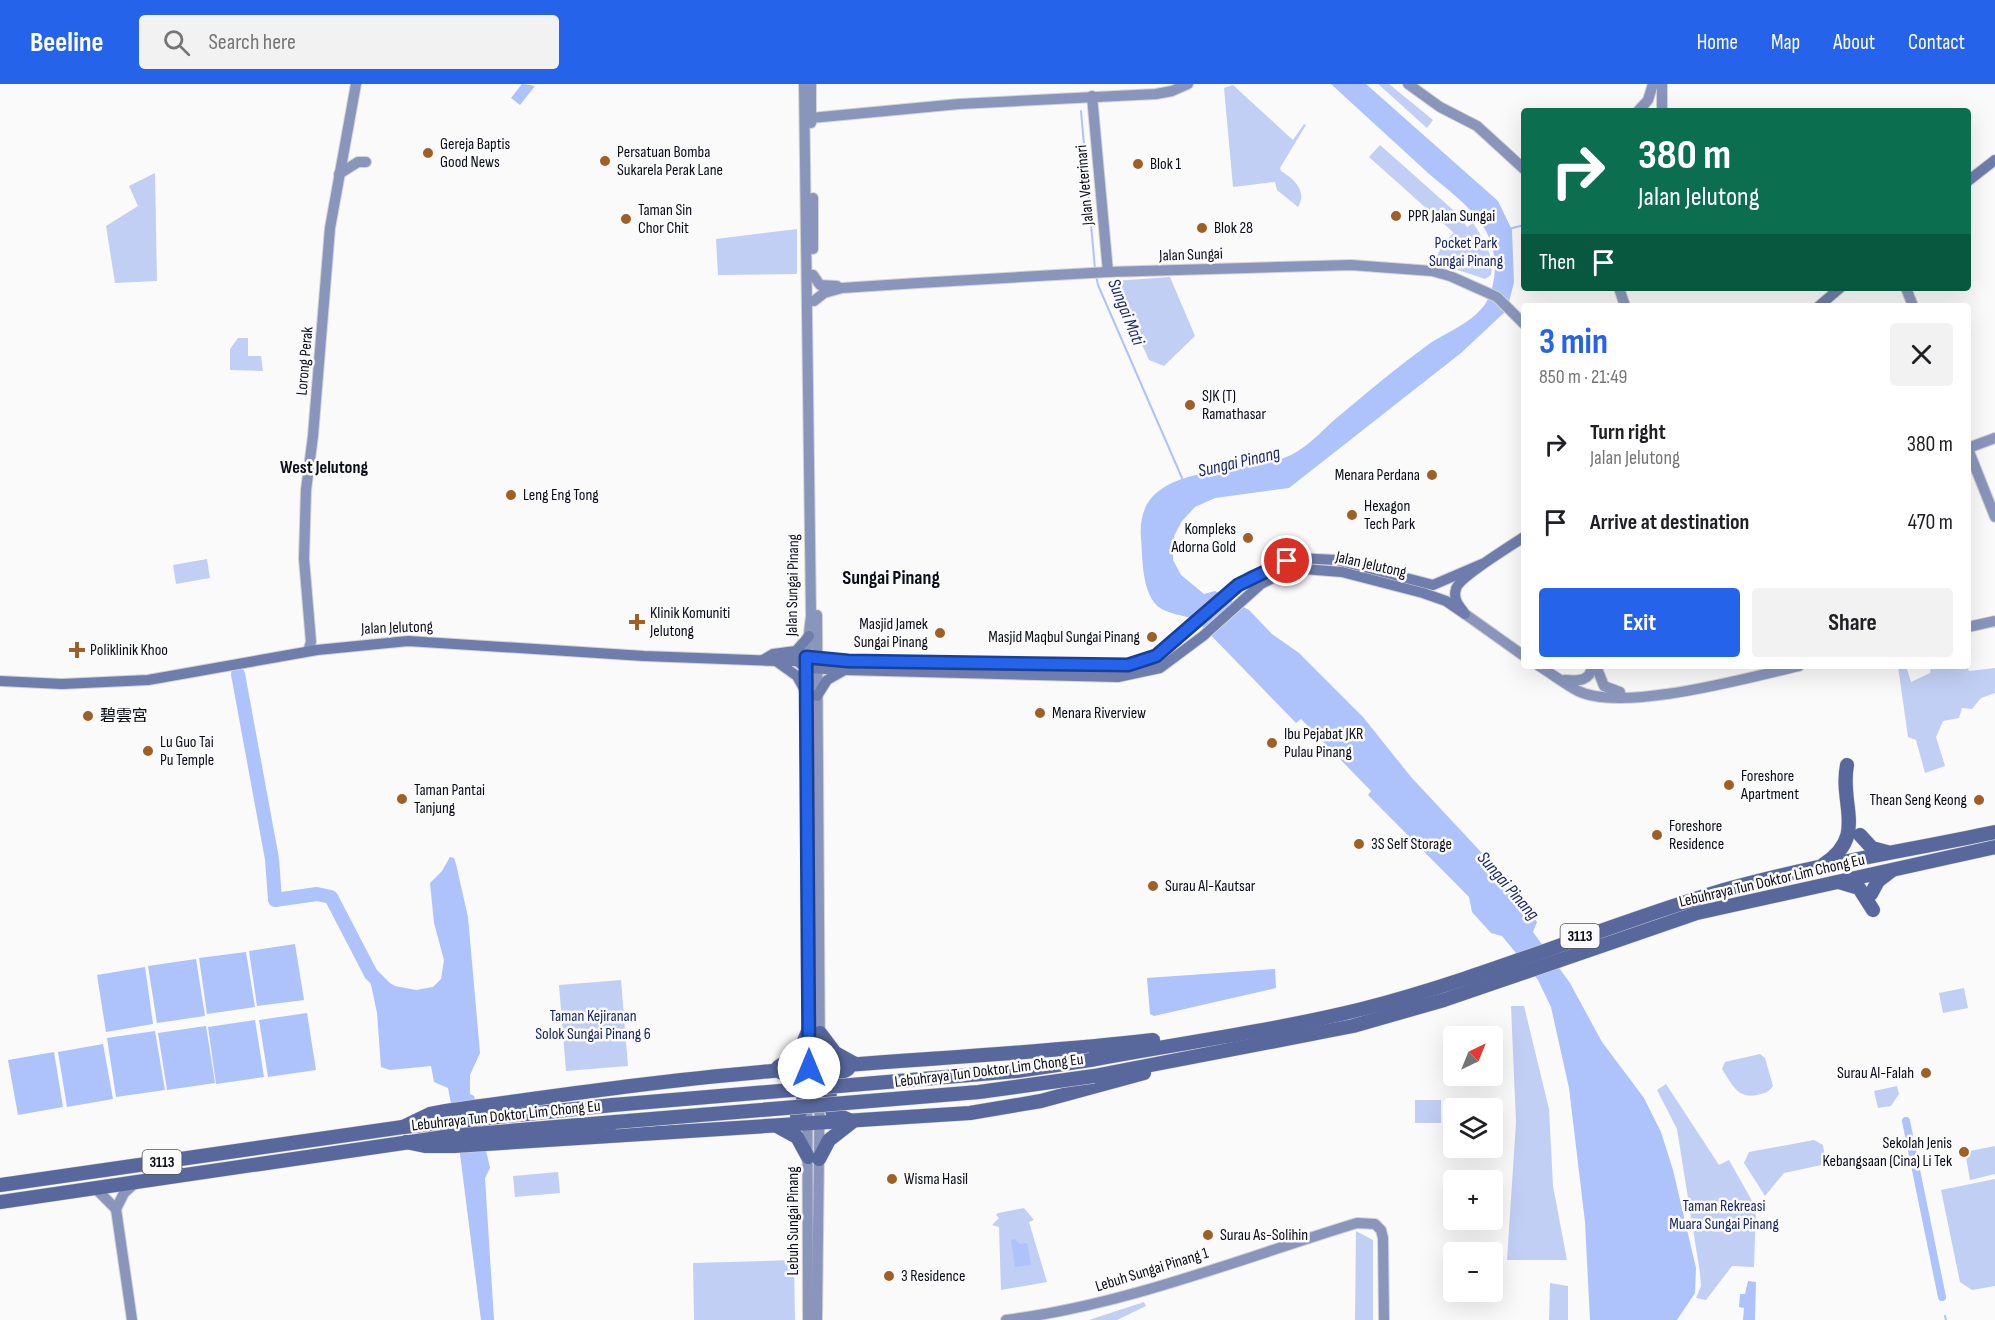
<!DOCTYPE html>
<html lang="en">
<head>
<meta charset="utf-8">
<style>
  :root { --surface:#fff; --page:#f2f2f2; --text:#202124; --muted:#757577; --accent:#2563eb }
  body { margin:0; font-family:"Sofia Sans Condensed","Noto Sans SC",sans-serif; background:var(--page); color:var(--text); height:100vh; display:flex; flex-direction:column; font-size:22px; white-space:nowrap }
  * { box-sizing:border-box; margin:0 }
  p { font-size:20px; color:var(--muted) }
  .icon { flex:none; width:33px; height:33px; fill:none; stroke:currentColor; stroke-width:2; stroke-linecap:round; stroke-linejoin:round }
  .map { position:relative; flex:1; overflow:hidden }
  .sheet { position:absolute; left:1521px; top:219px; width:450px; height:366px; display:flex; flex-direction:column; background:var(--surface); border-radius:6px; box-shadow:0 6px 24px #0002 }
  .sheet>* { flex:none }
  .hud { position:absolute; left:1521px; top:24px; width:450px; height:183px; border-radius:6px; box-shadow:0 6px 24px #0002; background:#0b6e4f; color:#fff; overflow:hidden }
  .needle { width:39px; rotate:43deg }
  .buttons { position:absolute; left:1443px; top:942px; display:grid; gap:12px }
  .buttons a { display:grid; place-items:center; width:60px; height:60px; border-radius:6px; background:var(--surface); box-shadow:0 6px 24px #0002; font-size:30px }
  .pin { position:absolute; display:grid; place-items:center; width:51px; height:51px; color:#fff; margin:-26px; border:3px solid #fff; border-radius:50%; box-shadow:0 2px 6px #0007 }
  .me { position:absolute; width:66px; margin:-33px; rotate:0deg; stroke-linejoin:round; filter:drop-shadow(0 0 4px #0008) }
  .turn { display:flex; align-items:center; gap:21px; height:126px; padding:0 18px; font-size:27px }
  .turn .icon { width:78px; height:78px; stroke-width:2.5 }
  .turn b { display:block; font-size:42px; line-height:51px }
  .then { display:flex; align-items:center; height:57px; padding:0 18px; background:#0003; gap:12px; font-size:22px }
  .round { display:grid; place-items:center; flex:none; width:63px; height:63px; border-radius:6px; background:var(--page) }
  .headline { display:flex; align-items:center; justify-content:space-between; height:102px; padding:0 18px }
  h1 { font-size:36px; font-weight:700; line-height:45px; color:var(--accent) }
  .cta { display:flex; gap:12px; margin-top:auto; padding:12px 18px }
  .cta a { flex:1; height:69px; border-radius:6px; background:var(--accent); color:#fff; font-size:24px; font-weight:700; line-height:69px; text-align:center }
  .cta a+a { background:var(--page); color:var(--text) }
  ul { padding:0; list-style:none }
  li { display:flex; align-items:center; gap:18px; height:78px; padding:0 18px }
  li div { flex:1 }
  li b { display:block; font-size:22px }
  li em { font-style:normal }
  header { display:flex; align-items:center; gap:36px; box-sizing:border-box; height:84px; padding:0 30px; background:var(--accent); color:#fff }
  header strong { font-size:28px }
  nav { display:flex; gap:33px; margin-inline-start:auto; font-size:21px }
  .search { width:420px; height:54px; background:var(--page); display:flex; align-items:center; gap:15px; box-sizing:border-box; padding:0 21px; border-radius:6px; color:var(--muted); font-size:22px }
  .map>svg:first-child { display:block }
  .green { fill:#c2cff4 }
  .water { fill:#aec2fb }
  .lines { fill:none; stroke-linecap:round; stroke-linejoin:round }
  .stream { stroke:#aec2fb; stroke-width:2 }
  .canal { stroke:#aec2fb; stroke-width:8 }
  .river { stroke:#aec2fb; stroke-width:14 }
  .secondary-casing { stroke:#d3d4d6; stroke-width:12 }
  .primary-casing { stroke:#d3d4d6; stroke-width:12 }
  .highway-casing { stroke:#d3d4d6; stroke-width:15 }
  .secondary { stroke:#8995bb; stroke-width:10 }
  .primary { stroke:#6e7dab; stroke-width:10 }
  .highway { stroke:#58689c; stroke-width:14 }
  .highway-bridge-casing { stroke:#d3d4d6; stroke-width:15; stroke-linecap:butt }
  .highway-bridge { stroke:#58689c; stroke-width:14 }
  .route-casing { stroke:#184099; stroke-width:15 }
  .route { stroke:#2563eb; stroke-width:10 }
  .poi-dot { fill:#9e6026; stroke:#fafafa; stroke-width:2 }
  .labels { text-anchor:middle; dominant-baseline:central; stroke-width:5; stroke-linejoin:round; paint-order:stroke }
  .shield { fill:#fafafa; stroke:#51535b; stroke-width:1.5 }
  .shield-label { font-size:15px; font-weight:bold; fill:#090c17 }
  .poi-label { font-size:16px; fill:#090c17; stroke:#fafafa; text-anchor:start }
  .street-label { font-size:16px; fill:#090c17; stroke:#fafafa }
  .park-label { font-size:16px; fill:#192666; stroke:#fafafa }
  .water-label { font-size:18px; font-style:italic; fill:#1c296a; stroke:#fafafa }
  .neighbourhood-label { font-size:18px; font-weight:bold; fill:#090c17; stroke:#fafafa }
  .quarter-label { font-size:20px; font-weight:bold; fill:#090c17; stroke:#fafafa }
</style>
</head>
<body>
<header>
<strong>Beeline</strong>
<div class="search"><svg class="icon" aria-label="search" viewBox="0 0 24 24"><circle cx="10" cy="10" r="6"/><path d="M15 15l6 6"/></svg>Search here</div>
<nav><a>Home</a><a>Map</a><a>About</a><a>Contact</a></nav>
</header>
<div class="map">
<svg width="1995" height="1236" viewBox="0 0 1995 1236">
  <rect width="100%" height="100%" fill="#fafafa"/>
  <g class="green">
    <polygon points="1378,0 1389,0 1433,36 1427,44"/>
    <path d="M1233 1 1293 56 1304 40 1306 41 1280 84 1281 87C1293 94 1308 107 1298 123L1277 106 1275 98 1233 103 1224 4Z"/>
    <path d="M1380 61 1460 132 1467 143 1473 139C1483 154 1495 173 1491 191L1485 195 1434 178 1444 158 1454 149 1369 73Z"/>
    <polygon points="155,89 157,197 115,199 106,142 138,122 129,102"/>
    <polygon points="797,145 797,190 718,191 716,155"/>
    <polygon points="1170,193 1195,252 1164,282 1149,276 1113,197"/>
    <polygon points="238,254 248,254 248,272 261,272 263,287 230,286 230,265"/>
    <polygon points="207,475 210,494 176,500 173,481"/>
    <polygon points="1898,582 1906,582 1911,598 1930,589 1931,582 1967,582 1969,587 1995,584 1995,609 1981,614 1972,625 1962,624 1959,634 1943,637 1936,653 1945,682 1925,689 1916,656 1908,653"/>
    <polygon points="621,896 628,982 566,987 559,901"/>
    <polygon points="1964,904 1968,924 1943,929 1939,909"/>
    <polygon points="1511,922 1524,922 1549,1025 1553,1102 1567,1176 1507,1176 1516,1038"/>
    <path d="M1760 970 1765 974 1773 1002C1768 1009 1765 1009 1757 1011 1737 1015 1732 1000 1722 985L1725 978Z"/>
    <polygon points="1666,1000 1719,1081 1729,1076 1756,1124 1754,1183 1732,1182 1706,1216 1696,1214 1701,1202 1700,1189 1677,1045 1657,1006"/>
    <polygon points="1897,1002 1899,1010 1891,1022 1878,1024 1874,1007"/>
    <rect x="1415" y="1016" width="26" height="23"/>
    <polygon points="1814,1056 1823,1061 1826,1080 1784,1089 1765,1112 1744,1079 1749,1068"/>
    <polygon points="1995,1062 1995,1090 1970,1096 1965,1068"/>
    <polygon points="558,1088 560,1109 515,1113 513,1092"/>
    <polygon points="1995,1095 1995,1202 1972,1206 1960,1198 1941,1106"/>
    <polygon points="1024,1124 1034,1136 1029,1138 1047,1198 1001,1206 999,1143 992,1141 999,1134 996,1131 998,1129"/>
    <polygon points="1356,1147 1373,1156 1373,1236 1355,1236"/>
    <polygon points="794,1176 795,1236 694,1236 693,1179"/>
    <polygon points="1550,1199 1568,1202 1568,1236 1549,1236"/>
    <polygon points="1144,1218 1146,1222 1117,1236 1089,1236"/>
  </g>
  <g class="water">
    <polygon points="522,0 535,2 520,21 511,14"/>
    <path d="M1331 0H1366L1498 117 1512 146 1514 198 1507 226 1461 269 1289 404 1215 414 1195 423 1182 437 1174 452 1173 476 1181 491 1204 510 1215 507 1249 526 1272 550 1299 569 1363 633 1411 693 1522 812 1537 838 1533 848 1570 899 1602 958 1644 1014 1661 1048 1673 1086 1696 1184 1695 1209 1677 1236H1590L1585 1138 1569 1004 1551 923 1538 896 1502 852 1491 849 1472 828 1469 813 1368 711 1371 707 1301 635 1296 639 1200 540C1187 530 1180 533 1166 527 1141 518 1143 476 1141 454 1134 374 1244 394 1291 371 1307 363 1320 349 1333 337 1364 311 1396 284 1429 260 1447 248 1476 237 1487 217 1498 196 1497 167 1486 147 1473 124 1448 106 1428 89 1396 59 1363 30 1331 0Z"/>
    <polygon points="450,773 454,774 456,780 468,833 480,969 470,991 470,1010 474,1012 490,1084 485,1094 494,1236 481,1236 459,1062 448,1004 434,998 431,982 390,986 381,983 377,929 369,891 375,890 395,902 416,906 433,903 441,895 444,876 434,839 430,799 442,787"/>
    <polygon points="295,860 304,916 257,922 249,867"/>
    <polygon points="246,868 255,923 207,930 199,874"/>
    <polygon points="196,875 205,932 157,939 148,882"/>
    <polygon points="145,883 153,940 106,948 97,891"/>
    <polygon points="1275,885 1276,904 1154,932 1150,930 1147,894"/>
    <polygon points="307,929 316,986 268,993 259,936"/>
    <polygon points="255,936 264,993 216,1000 208,943"/>
    <polygon points="206,942 215,999 167,1006 158,949"/>
    <polygon points="155,947 165,1006 116,1013 107,954"/>
    <polygon points="103,960 113,1015 67,1023 58,968"/>
    <polygon points="54,968 63,1023 18,1031 8,976"/>
    <polygon points="1015,1155 1020,1160 1027,1159 1031,1181 1015,1183 1011,1156"/>
    <polygon points="1748,1197 1756,1198 1755,1236 1743,1236 1744,1224 1739,1223 1740,1210 1745,1210"/>
  </g>
  <g class="lines">
    <g class="stream">
      <polyline points="1081,27 1095,185"/>
      <polyline points="1509,145 1524,141"/>
      <polyline points="1096,191 1098,201 1182,394"/>
      <polyline points="1945,1232 1946,1236"/>
    </g>
    <polyline class="canal" points="1906,1037 1942,1213"/>
    <polyline class="river" points="238,590 272,775 275,816 317,810 331,813 371,890 384,903"/>
    <defs>
      <g id="secondary">
        <polyline points="804,0 811,532 806,573 808,1236"/>
        <polyline points="1408,0 1440,23 1477,42 1524,85"/>
        <polyline points="1662,0 1662,27"/>
        <polyline points="1092,12 1108,188"/>
        <polyline points="1638,27 1648,16 1653,0"/>
        <polyline points="805,32 811,34 959,20 1156,10 1172,7 1188,0"/>
        <polyline points="811,39 811,0"/>
        <polyline points="339,90 358,78 366,78"/>
        <polyline points="813,114 813,165"/>
        <polyline points="813,191 820,201 837,202"/>
        <polyline points="1619,204 1625,222"/>
        <polyline points="1906,204 1913,222"/>
        <polyline points="814,217 824,209 842,204 918,199 1108,188 1351,181 1432,187 1450,192 1497,213 1524,240"/>
        <polyline points="1968,364 1995,354"/>
        <polyline points="1968,365 1995,433"/>
        <polyline points="1465,530 1524,572"/>
        <polyline points="1968,543 1995,537"/>
        <polyline points="308,567 311,558 304,475 306,406 313,352 330,144 356,0"/>
        <path d="M1539 582C1552 590 1565 600 1578 607 1623 629 1750 593 1799 582"/>
        <polyline points="1596,582 1604,602 1620,608"/>
        <path d="M1565 596C1578 597 1590 598 1592 582"/>
        <polyline points="96,1105 116,1125"/>
        <polyline points="132,1236 116,1125 124,1109 135,1099"/>
        <polyline points="817,1236 820,983 817,531"/>
        <path d="M1006 1236C1126 1221 1242 1174 1357 1139L1375 1140 1381 1146 1383 1154 1384 1236"/>
      </g>
      <g id="primary">
        <polyline points="1968,97 1995,76"/>
        <polyline points="1819,222 1840,204"/>
        <path d="M1463 527C1458 521 1453 514 1456 505 1458 494 1512 461 1524 453"/>
        <polyline points="763,576 773,570 796,567 809,552"/>
        <polyline points="776,577 797,592 807,610"/>
        <polyline points="797,577 806,584 846,586 1118,593 1160,584 1203,552 1261,500 1281,490 1304,485 1342,488 1423,509 1446,517 1465,530"/>
        <polyline points="0,597 62,600 148,596 317,566 408,557 644,572 776,577 797,577 806,573 848,577 1128,581 1144,577 1164,567 1251,492 1297,474 1337,476 1433,501 1482,480"/>
        <polyline points="817,612 827,596 843,587"/>
      </g>
      <g id="highway">
        <polyline points="1860,751 1872,764 1887,768"/>
        <path d="M1823 781C1868 752 1839 721 1847 681"/>
        <polyline points="1839,798 1859,804 1873,826"/>
        <polyline points="1871,810 1878,797 1891,787"/>
        <polyline points="820,949 835,969 855,980"/>
        <path d="M1090 976C1180 959 1273 947 1362 925 1484 894 1603 842 1724 806 1813 781 1905 767 1995 748"/>
        <polyline points="778,983 799,969 809,945"/>
        <polyline points="848,985 831,994 829,1018 833,1029 849,1036"/>
        <path d="M782 989C788 990 796 991 800 996 806 1005 804 1025 797 1032"/>
        <polyline points="1094,992 1353,942 1444,916 1697,829 1995,763"/>
        <polyline points="777,1042 797,1053 808,1073"/>
        <path d="M403 1043 430 1030 446 1027C554 1012 663 996 772 987 899 975 1026 971 1153 956"/>
        <polyline points="406,1058 425,1062 454,1062 970,1029 1041,1017 1144,989"/>
        <polyline points="819,1075 829,1056 852,1038"/>
        <polyline points="0,1101 403,1043 613,1021"/>
        <polyline points="0,1118 451,1052 615,1038"/>
      </g>
    </defs>
    <use href="#secondary" class="secondary-casing"/>
    <use href="#primary" class="primary-casing"/>
    <use href="#highway" class="highway-casing"/>
    <use href="#secondary" class="secondary"/>
    <use href="#primary" class="primary"/>
    <use href="#highway" class="highway"/>
    <defs>
      <g id="highway-bridge">
        <polyline points="613,1021 1017,987 1090,976"/>
        <polyline points="615,1038 979,1008 1094,992"/>
      </g>
    </defs>
    <use href="#highway-bridge" class="highway-bridge-casing"/>
    <use href="#highway-bridge" class="highway-bridge"/>
  </g>
  <g class="lines">
    <defs>
      <polyline id="route" points="809,984 806,573 848,577 1128,581 1156,572 1238,501 1287,477"/>
    </defs>
    <use href="#route" class="route-casing"/>
    <use href="#route" class="route"/>
  </g>
  <g class="poi-dot">
    <circle cx="428" cy="69" r="6"/>
    <circle cx="605" cy="77" r="6"/>
    <circle cx="1138" cy="80" r="6"/>
    <circle cx="1396" cy="132" r="6"/>
    <circle cx="626" cy="135" r="6"/>
    <circle cx="1202" cy="144" r="6"/>
    <circle cx="1190" cy="321" r="6"/>
    <circle cx="1432" cy="391" r="6"/>
    <circle cx="511" cy="411" r="6"/>
    <circle cx="1352" cy="431" r="6"/>
    <circle cx="1248" cy="454" r="6"/>
    <path d="M634 529h6v6h6v6h-6v6h-6v-6h-6v-6h6z"/>
    <circle cx="940" cy="549" r="6"/>
    <circle cx="1152" cy="553" r="6"/>
    <path d="M74 557h6v6h6v6h-6v6h-6v-6h-6v-6h6z"/>
    <circle cx="1040" cy="629" r="6"/>
    <circle cx="88" cy="632" r="6"/>
    <circle cx="1272" cy="659" r="6"/>
    <circle cx="148" cy="667" r="6"/>
    <circle cx="1729" cy="701" r="6"/>
    <circle cx="402" cy="715" r="6"/>
    <circle cx="1979" cy="716" r="6"/>
    <circle cx="1657" cy="751" r="6"/>
    <circle cx="1359" cy="760" r="6"/>
    <circle cx="1153" cy="802" r="6"/>
    <circle cx="1926" cy="989" r="6"/>
    <circle cx="1964" cy="1068" r="6"/>
    <circle cx="892" cy="1095" r="6"/>
    <circle cx="1208" cy="1151" r="6"/>
    <circle cx="889" cy="1192" r="6"/>
  </g>
  <g class="labels">
    <g class="shield">
      <rect x="1560.5" y="840" width="39" height="24" rx="4.5"/>
      <rect x="142.5" y="1066" width="39" height="24" rx="4.5"/>
    </g>
    <g class="shield-label">
      <text x="1580" y="852">3113</text>
      <text x="162" y="1078">3113</text>
    </g>
    <g class="poi-label">
      <text x="440" y="60">Gereja Baptis<tspan x="440" dy="18">Good News</tspan></text>
      <text x="617" y="68">Persatuan Bomba<tspan x="617" dy="18">Sukarela Perak Lane</tspan></text>
      <text x="1150" y="80">Blok 1</text>
      <text x="638" y="126">Taman Sin<tspan x="638" dy="18">Chor Chit</tspan></text>
      <text x="1408" y="132">PPR Jalan Sungai</text>
      <text x="1214" y="144">Blok 28</text>
      <text x="1202" y="312">SJK (T)<tspan x="1202" dy="18">Ramathasar</tspan></text>
      <text x="1420" y="391" text-anchor="end">Menara Perdana</text>
      <text x="523" y="411">Leng Eng Tong</text>
      <text x="1364" y="422">Hexagon<tspan x="1364" dy="18">Tech Park</tspan></text>
      <text x="1236" y="445" text-anchor="end">Kompleks<tspan x="1236" dy="18">Adorna Gold</tspan></text>
      <text x="650" y="529">Klinik Komuniti<tspan x="650" dy="18">Jelutong</tspan></text>
      <text x="928" y="540" text-anchor="end">Masjid Jamek<tspan x="928" dy="18">Sungai Pinang</tspan></text>
      <text x="1140" y="553" text-anchor="end">Masjid Maqbul Sungai Pinang</text>
      <text x="90" y="566">Poliklinik Khoo</text>
      <text x="1052" y="629">Menara Riverview</text>
      <text x="100" y="632">碧雲宮</text>
      <text x="1284" y="650">Ibu Pejabat JKR<tspan x="1284" dy="18">Pulau Pinang</tspan></text>
      <text x="160" y="658">Lu Guo Tai<tspan x="160" dy="18">Pu Temple</tspan></text>
      <text x="1741" y="692">Foreshore<tspan x="1741" dy="18">Apartment</tspan></text>
      <text x="414" y="706">Taman Pantai<tspan x="414" dy="18">Tanjung</tspan></text>
      <text x="1967" y="716" text-anchor="end">Thean Seng Keong</text>
      <text x="1669" y="742">Foreshore<tspan x="1669" dy="18">Residence</tspan></text>
      <text x="1371" y="760">3S Self Storage</text>
      <text x="1165" y="802">Surau Al-Kautsar</text>
      <text x="1914" y="989" text-anchor="end">Surau Al-Falah</text>
      <text x="1952" y="1059" text-anchor="end">Sekolah Jenis<tspan x="1952" dy="18">Kebangsaan (Cina) Li Tek</tspan></text>
      <text x="904" y="1095">Wisma Hasil</text>
      <text x="1220" y="1151">Surau As-Solihin</text>
      <text x="901" y="1192">3 Residence</text>
    </g>
    <g class="street-label">
      <text transform="translate(1085 101) rotate(-95)">Jalan Veterinari</text>
      <text transform="translate(1191 171) rotate(-2)">Jalan Sungai</text>
      <text transform="translate(305 277) rotate(-85)">Lorong Perak</text>
      <text transform="translate(1371 481) rotate(13)">Jalan Jelutong</text>
      <text transform="translate(793 501) rotate(-89)">Jalan Sungai Pinang</text>
      <text transform="translate(397 544) rotate(-2)">Jalan Jelutong</text>
      <text transform="translate(1772 797) rotate(-13)">Lebuhraya Tun Doktor Lim Chong Eu</text>
      <text transform="translate(989 987) rotate(-7)">Lebuhraya Tun Doktor Lim Chong Eu</text>
      <text transform="translate(506 1032) rotate(-6)">Lebuhraya Tun Doktor Lim Chong Eu</text>
      <text transform="translate(793 1137) rotate(-90)">Lebuh Sungai Pinang</text>
      <text transform="translate(1152 1186) rotate(-17)">Lebuh Sungai Pinang 1</text>
    </g>
    <g class="park-label">
      <text x="1466" y="159">Pocket Park<tspan x="1466" dy="18">Sungai Pinang</tspan></text>
      <text x="593" y="932">Taman Kejiranan<tspan x="593" dy="18">Solok Sungai Pinang 6</tspan></text>
      <text x="1724" y="1122">Taman Rekreasi<tspan x="1724" dy="18">Muara Sungai Pinang</tspan></text>
    </g>
    <g class="water-label">
      <text transform="translate(1126 228) rotate(68)">Sungai Mati</text>
      <text transform="translate(1239 378) rotate(-13)">Sungai Pinang</text>
      <text transform="translate(1508 802) rotate(49)">Sungai Pinang</text>
    </g>
    <g class="neighbourhood-label">
      <text x="324" y="383">West Jelutong</text>
    </g>
    <g class="quarter-label">
      <text x="891" y="494">Sungai Pinang</text>
    </g>
  </g>
</svg>
<div class="buttons">
<a><svg class="needle" viewBox="-14 -14 28 28"><path d="M0-13l5 13h-10z" fill="#e53935"/><path d="M0 13l5-13h-10z" fill="#757577"/></svg></a>
<a><svg class="icon" aria-label="layers" viewBox="0 0 24 24"><path d="M12 4l9 5-9 5-9-5zM3 14l9 5 9-5"/></svg></a>
<a>+</a>
<a>−</a>
</div>
<div class="pin" style="left:1287px;top:477px;background:#d93025"><svg class="icon" aria-label="arrive" viewBox="0 0 24 24"><path d="M6 21V4h12l-3 4 3 4H6"/></svg></div>
<svg class="me" style="left:809px;top:984px" viewBox="-20 -20 40 40"><circle r="19" fill="#fff"/><path d="M0-13L10 11 0 6-10 11z" fill="#2563eb"/></svg>
<div class="hud">
<div class="turn"><svg class="icon" aria-label="right" viewBox="0 0 24 24"><path d="M7 20v-9h11M14 6l5 5-5 5"/></svg><div><b>380 m</b>Jalan Jelutong</div></div>
<div class="then">Then<svg class="icon" aria-label="arrive" viewBox="0 0 24 24"><path d="M6 21V4h12l-3 4 3 4H6"/></svg></div>
</div>
<section class="sheet">
<div class="headline"><div><h1>3 min</h1><p>850 m · 21:49</p></div><a class="round"><svg class="icon" aria-label="close" viewBox="0 0 24 24"><path d="M6 6l12 12M18 6L6 18"/></svg></a></div>
<ul>
<li><svg class="icon" aria-label="right" viewBox="0 0 24 24"><path d="M7 20v-9h11M14 6l5 5-5 5"/></svg><div><b>Turn right</b><p>Jalan Jelutong</p></div><em>380 m</em></li>
<li><svg class="icon" aria-label="arrive" viewBox="0 0 24 24"><path d="M6 21V4h12l-3 4 3 4H6"/></svg><div><b>Arrive at destination</b></div><em>470 m</em></li>
</ul>
<div class="cta"><a>Exit</a><a>Share</a></div>
</section>
</div>
</body>
</html>
